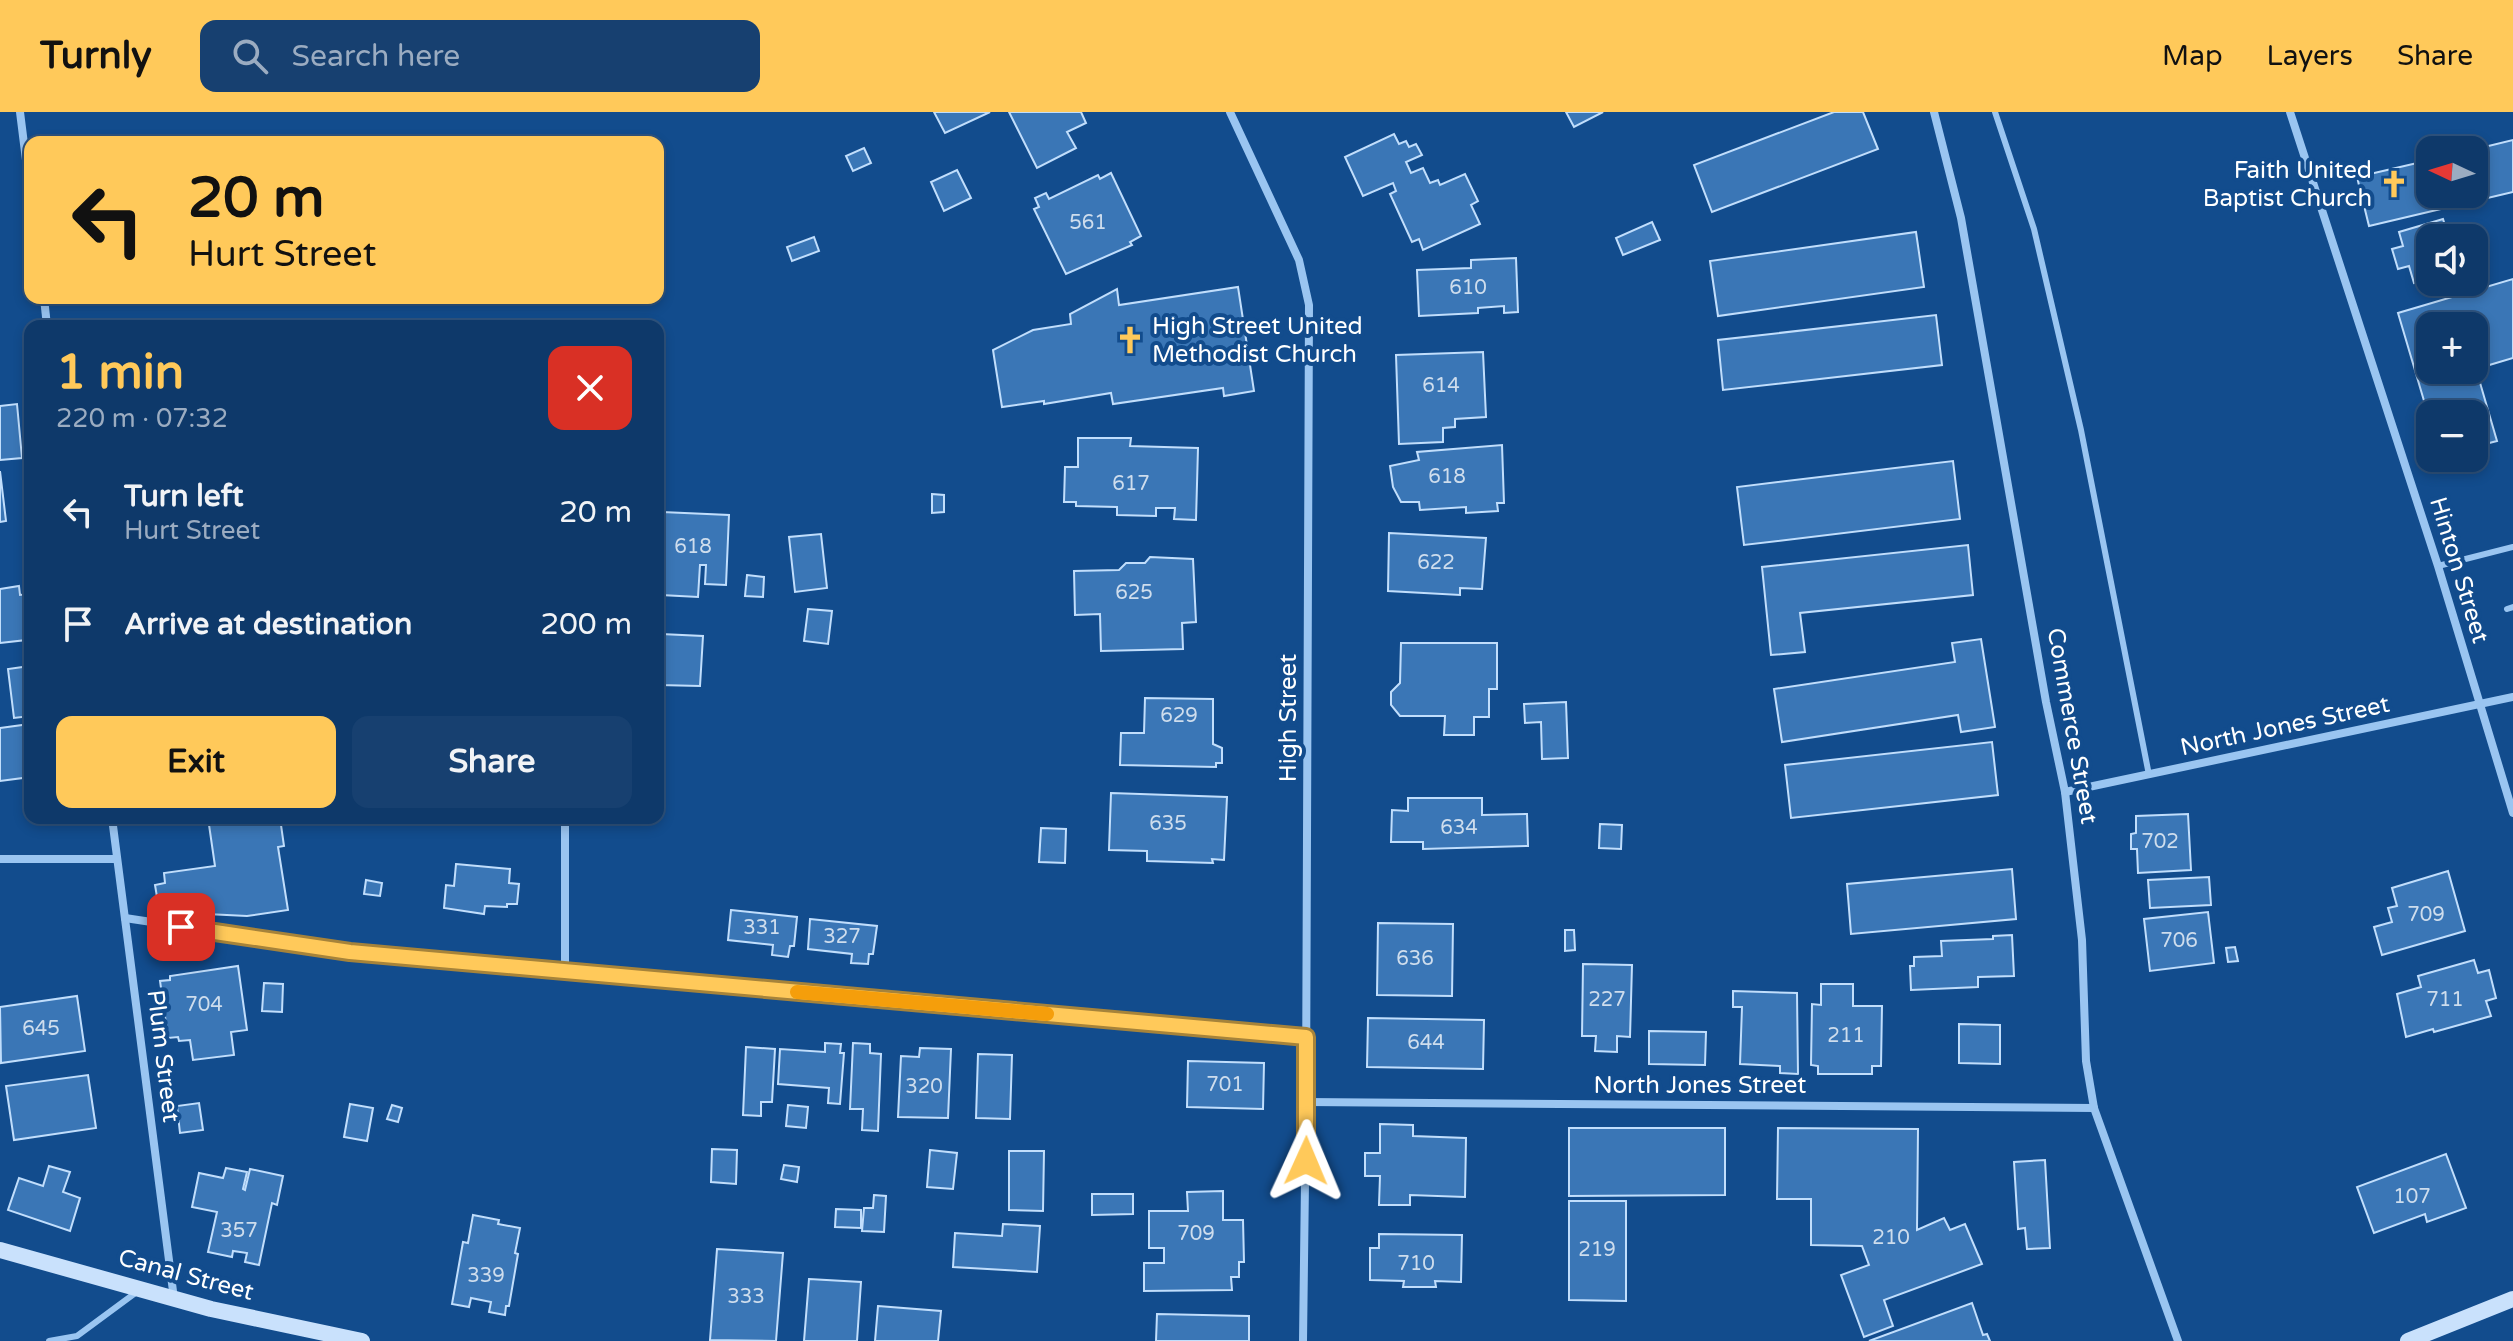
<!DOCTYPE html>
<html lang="en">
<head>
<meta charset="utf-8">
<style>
  :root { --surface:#0e396a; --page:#174070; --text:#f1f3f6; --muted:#9bacc1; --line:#2e537e; --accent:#ffc95a }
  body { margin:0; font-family:"Varela Round",sans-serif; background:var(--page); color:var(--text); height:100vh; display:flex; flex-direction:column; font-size:30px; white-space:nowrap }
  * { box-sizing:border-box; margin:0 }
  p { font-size:26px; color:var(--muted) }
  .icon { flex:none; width:44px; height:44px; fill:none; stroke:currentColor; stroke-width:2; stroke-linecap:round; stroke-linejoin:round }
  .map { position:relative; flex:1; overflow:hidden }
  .drawer { position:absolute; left:24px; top:208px; width:640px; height:504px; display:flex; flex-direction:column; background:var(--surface); border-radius:16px; box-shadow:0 4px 12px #0003,0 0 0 2px var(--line) }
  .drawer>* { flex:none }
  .banner { position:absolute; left:24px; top:24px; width:640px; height:168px; border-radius:16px; box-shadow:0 4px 12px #0003,0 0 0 2px var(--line); background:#ffc95a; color:#111; overflow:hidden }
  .needle { width:52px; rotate:274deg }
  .buttons { position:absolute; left:2416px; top:24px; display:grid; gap:16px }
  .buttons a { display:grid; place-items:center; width:72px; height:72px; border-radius:16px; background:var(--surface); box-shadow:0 4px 12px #0003,0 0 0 2px var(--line); font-size:40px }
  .pin { position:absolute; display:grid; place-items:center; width:68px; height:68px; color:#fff; margin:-34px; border-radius:16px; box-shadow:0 4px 12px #0006 }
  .me { position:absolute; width:88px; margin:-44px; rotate:1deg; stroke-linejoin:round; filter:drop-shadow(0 0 6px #0008) }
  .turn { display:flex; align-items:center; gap:28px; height:168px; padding:0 32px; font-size:36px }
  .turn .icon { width:104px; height:104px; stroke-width:2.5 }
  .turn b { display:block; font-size:56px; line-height:68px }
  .round { display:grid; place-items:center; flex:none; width:84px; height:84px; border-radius:16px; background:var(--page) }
  .summary { display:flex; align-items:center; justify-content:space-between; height:136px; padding:0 32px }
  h1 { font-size:48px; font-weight:800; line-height:60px; color:var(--accent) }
  .action { display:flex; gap:16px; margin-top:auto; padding:16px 32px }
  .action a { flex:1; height:92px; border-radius:16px; background:var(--accent); color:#111; font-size:32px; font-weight:800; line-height:92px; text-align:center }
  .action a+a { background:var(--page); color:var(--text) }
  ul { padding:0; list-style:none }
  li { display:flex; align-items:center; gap:24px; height:112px; padding:0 32px }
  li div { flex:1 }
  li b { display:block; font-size:30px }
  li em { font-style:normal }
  header { display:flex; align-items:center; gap:48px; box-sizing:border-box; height:112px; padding:0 40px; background:var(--accent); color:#111 }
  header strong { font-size:38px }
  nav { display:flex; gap:44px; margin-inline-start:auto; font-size:28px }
  .search { width:560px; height:72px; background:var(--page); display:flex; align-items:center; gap:20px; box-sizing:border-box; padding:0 28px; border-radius:16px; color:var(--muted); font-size:30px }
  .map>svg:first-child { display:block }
  .building { fill:#3a76b6; stroke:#c1defc; stroke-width:2; fill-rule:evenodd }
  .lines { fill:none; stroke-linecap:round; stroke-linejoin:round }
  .lane { stroke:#9ac5f1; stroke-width:6 }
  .street { stroke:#9ac5f1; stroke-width:8 }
  .secondary { stroke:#c9e1fc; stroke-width:16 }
  .route-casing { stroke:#a6833a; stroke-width:20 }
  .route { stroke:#ffc95a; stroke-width:14 }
  .slow { stroke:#f59e0b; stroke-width:14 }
  .labels { text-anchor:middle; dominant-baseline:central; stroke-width:8; stroke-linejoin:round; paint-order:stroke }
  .number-label { font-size:20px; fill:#cedded }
  .poi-label { font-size:24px; fill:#fff; stroke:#124c8d; text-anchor:end }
  .street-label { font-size:24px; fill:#fff; stroke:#124c8d }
</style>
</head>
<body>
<header>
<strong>Turnly</strong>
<div class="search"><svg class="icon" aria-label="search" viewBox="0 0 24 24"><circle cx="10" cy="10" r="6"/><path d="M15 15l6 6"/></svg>Search here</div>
<nav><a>Map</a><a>Layers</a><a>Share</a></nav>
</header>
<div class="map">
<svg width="2513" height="1229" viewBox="0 0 2513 1229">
  <rect width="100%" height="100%" fill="#124c8d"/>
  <g class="building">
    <polygon points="934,0 990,0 945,21"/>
    <polygon points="1009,0 1081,0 1086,11 1067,20 1076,36 1037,56"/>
    <polygon points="1566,0 1603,0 1574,15"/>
    <polygon points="1834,0 1863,0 1878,37 1712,100 1694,53"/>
    <polygon points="1394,22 1399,32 1406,29 1409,35 1416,32 1422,43 1406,50 1411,61 1423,56 1430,71 1438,68 1440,73 1465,62 1478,89 1471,93 1480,112 1423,138 1419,127 1412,130 1390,82 1396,79 1393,71 1363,84 1345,45"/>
    <polygon points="2513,28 2513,80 2369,114 2357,65 2430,48 2430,82 2474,82 2474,38 2472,38"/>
    <polygon points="864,36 871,51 853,59 846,44"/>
    <polygon points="957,58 971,86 944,99 931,70"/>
    <polygon points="1111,61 1141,124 1130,130 1132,133 1066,162 1034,97 1039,95 1035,86 1046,81 1049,87 1098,63 1100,67"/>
    <polygon points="2443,107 2449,126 2430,126 2430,167 2414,171 2409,154 2398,157 2392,137 2403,134 2399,120"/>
    <polygon points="1652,110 1660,128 1623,143 1616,126"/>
    <polygon points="1916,120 1924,175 1718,204 1710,149"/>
    <polygon points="814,125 819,139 792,149 787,135"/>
    <polygon points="1516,146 1518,200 1504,201 1504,194 1478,196 1478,201 1419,204 1417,158 1471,156 1471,148"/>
    <path d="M2513 167V246L2476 257 2497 329 2474 335V302H2430V309L2398 201ZM2430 214H2474V258H2430Z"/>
    <polygon points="1238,175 1254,279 1224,284 1223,276 1113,292 1111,281 1044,292 1044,289 1002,295 993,238 1033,218 1071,212 1070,202 1117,177 1119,193"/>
    <polygon points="1936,203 1942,253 1723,278 1718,228"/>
    <polygon points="1483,240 1486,305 1455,307 1455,315 1443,316 1443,330 1399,332 1396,243"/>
    <polygon points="17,292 22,346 0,348 0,294"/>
    <polygon points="1078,326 1131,326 1130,334 1198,336 1196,408 1174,407 1175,396 1156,396 1156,404 1117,403 1117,395 1076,394 1076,390 1064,390 1065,355 1078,355"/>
    <polygon points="1502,333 1504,391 1497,391 1498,399 1466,401 1466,395 1420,398 1419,390 1401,390 1393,375 1390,354 1419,348 1417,340"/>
    <polygon points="1953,349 1960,407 1744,433 1737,375"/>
    <polygon points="0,359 6,409 0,410"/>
    <polygon points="932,382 944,383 944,400 932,401"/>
    <polygon points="662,400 729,403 726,473 705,472 706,453 700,453 698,485 661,483 663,449 658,449 658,421 661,421"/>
    <polygon points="1389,421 1486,426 1482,477 1460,476 1460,483 1388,479"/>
    <polygon points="821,422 827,476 795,480 789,425"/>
    <polygon points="1968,433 1973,483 1800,501 1805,540 1771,543 1762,455"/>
    <polygon points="1150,445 1193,447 1196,510 1182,511 1183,537 1101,539 1100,502 1075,503 1074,459 1119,458 1126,451 1145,451"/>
    <polygon points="747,463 764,465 763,485 745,484"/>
    <polygon points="19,474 20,483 29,482 30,518 25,519 26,528 0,531 0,477"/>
    <polygon points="808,497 832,499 828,532 804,529"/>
    <polygon points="661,522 703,524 700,574 659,573"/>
    <polygon points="1981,527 1995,615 1961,620 1958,603 1782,630 1774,577 1955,550 1952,531"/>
    <polygon points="1401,531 1497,531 1497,577 1489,577 1489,605 1474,605 1474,623 1444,623 1445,604 1400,604 1391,593 1391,580 1400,571"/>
    <polygon points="30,554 30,604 14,606 8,557"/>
    <polygon points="1145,586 1213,587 1213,632 1222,636 1222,651 1216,651 1216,655 1120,653 1121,621 1144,621"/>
    <polygon points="1566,590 1568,646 1542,647 1541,610 1525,611 1524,592"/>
    <polygon points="30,612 30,665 0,669 0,616"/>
    <polygon points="1992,630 1998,683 1791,706 1785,653"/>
    <polygon points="1111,681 1227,685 1224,748 1212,747 1213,751 1147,749 1147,739 1109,738"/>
    <polygon points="1408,686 1482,686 1482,703 1527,702 1528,734 1423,737 1423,730 1391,730 1392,698 1408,699"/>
    <polygon points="2188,702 2191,758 2138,761 2137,737 2131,737 2131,722 2136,721 2136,704"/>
    <polygon points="208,706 280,706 284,734 278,735 288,798 247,804 166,800 166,791 158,791 155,773 165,771 164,761 215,754"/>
    <polygon points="1600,712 1622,713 1621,737 1599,736"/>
    <polygon points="1041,716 1066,717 1065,751 1039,750"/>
    <polygon points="456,752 510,757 509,771 519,772 517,792 507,792 507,795 485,794 484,802 444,796 446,773 454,774"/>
    <polygon points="2012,757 2016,807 1851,822 1847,772"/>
    <polygon points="2448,759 2465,819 2382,843 2374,815 2392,810 2388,796 2397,794 2392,776"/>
    <polygon points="2209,765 2211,793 2150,796 2148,768"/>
    <polygon points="366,768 382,771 380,784 364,782"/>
    <polygon points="731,798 797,805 794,834 790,834 788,845 772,843 773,833 728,828"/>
    <polygon points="2208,800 2214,851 2150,859 2144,807"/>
    <polygon points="810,807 877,814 873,842 869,842 868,852 851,851 852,842 808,837"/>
    <polygon points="1378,811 1453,812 1452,884 1377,883"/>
    <polygon points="1565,818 1574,818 1575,838 1565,839"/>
    <polygon points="2012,823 2014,864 1978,865 1978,875 1911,878 1910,854 1914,854 1914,845 1942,844 1941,829 1993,827 1993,824"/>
    <polygon points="2235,835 2238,849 2228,850 2226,836"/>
    <polygon points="2474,848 2478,861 2489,858 2496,886 2486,889 2491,904 2434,920 2433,917 2406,925 2397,882 2421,875 2418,864"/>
    <polygon points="1583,852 1632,853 1630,925 1617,924 1617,940 1595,939 1596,924 1582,924"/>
    <polygon points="238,854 247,918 231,920 234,943 193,948 190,928 179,929 178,925 168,926 160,869 170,868 170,864"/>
    <polygon points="264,871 283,872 282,900 262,899"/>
    <polygon points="1821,872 1853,872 1853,894 1882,894 1881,954 1872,954 1872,962 1818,962 1818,954 1811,953 1812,892 1821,893"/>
    <polygon points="1733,879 1797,881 1798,962 1780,961 1780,954 1740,952 1742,895 1733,895"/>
    <polygon points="77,884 85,939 1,951 0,895"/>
    <polygon points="1368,906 1484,908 1483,957 1367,955"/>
    <polygon points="1959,912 2000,913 2000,952 1959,951"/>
    <polygon points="1649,919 1706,920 1705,953 1649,952"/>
    <polygon points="825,931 841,932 840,941 844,941 840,992 828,991 829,976 778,972 780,937 825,940"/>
    <polygon points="853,931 870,932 870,941 881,942 878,1019 862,1018 863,997 850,997"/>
    <polygon points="746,935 775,937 772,990 761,990 761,1004 743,1003"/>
    <polygon points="920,936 951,937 948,1006 898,1005 901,944 919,945"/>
    <polygon points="978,942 1012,943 1010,1007 976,1006"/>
    <polygon points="1188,949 1264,951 1263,997 1187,995"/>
    <polygon points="88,963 96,1016 14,1028 6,974"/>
    <polygon points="199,991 203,1018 180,1021 177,994"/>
    <polygon points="350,992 373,996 367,1029 344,1025"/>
    <polygon points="392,993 402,996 398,1010 387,1007"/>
    <polygon points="788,993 808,995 806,1016 786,1014"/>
    <polygon points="1380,1012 1413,1013 1413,1024 1466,1026 1465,1085 1410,1083 1410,1093 1379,1093 1380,1064 1365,1064 1365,1041 1380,1041"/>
    <polygon points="1569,1016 1725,1016 1725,1083 1569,1084"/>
    <polygon points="1778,1016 1918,1017 1917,1118 1944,1106 1950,1118 1965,1112 1982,1152 1884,1188 1893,1214 1864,1225 1841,1163 1869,1153 1862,1134 1811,1133 1811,1087 1777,1087"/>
    <polygon points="712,1037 737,1038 736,1072 711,1070"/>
    <polygon points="930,1038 957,1041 953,1077 927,1075"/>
    <polygon points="1009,1039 1044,1039 1043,1099 1009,1098"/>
    <polygon points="2446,1042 2466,1096 2427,1110 2425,1102 2374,1121 2357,1075"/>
    <polygon points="2045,1048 2050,1136 2027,1137 2025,1116 2018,1117 2014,1050"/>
    <polygon points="784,1053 799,1055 797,1070 781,1067"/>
    <polygon points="49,1054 70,1060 63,1080 80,1086 70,1119 8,1098 19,1066 43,1074"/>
    <polygon points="226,1056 247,1060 243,1077 245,1078 250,1057 283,1064 277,1093 272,1091 259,1153 245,1150 247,1141 233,1139 232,1145 208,1140 217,1100 192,1095 199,1061 223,1066"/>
    <polygon points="1223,1079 1223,1108 1243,1108 1244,1150 1239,1150 1239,1165 1231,1165 1232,1178 1144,1179 1144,1151 1164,1151 1164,1136 1149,1136 1149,1099 1188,1099 1187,1080"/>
    <polygon points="1092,1082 1133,1082 1133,1102 1092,1103"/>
    <polygon points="874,1083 886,1084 884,1120 862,1119 864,1096 873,1096"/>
    <polygon points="1569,1089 1626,1089 1626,1189 1569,1188"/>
    <polygon points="836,1097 861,1098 861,1116 835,1115"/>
    <polygon points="473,1103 499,1108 498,1112 520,1116 515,1141 518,1142 509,1194 506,1194 505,1203 489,1200 491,1190 471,1186 469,1195 452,1192 463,1130 468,1131"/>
    <polygon points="1003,1112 1040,1114 1037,1160 953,1155 955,1121 1002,1124"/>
    <polygon points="1379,1122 1462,1123 1461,1170 1435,1169 1436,1175 1403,1175 1404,1169 1370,1168 1370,1136 1379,1136"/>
    <polygon points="717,1137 783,1141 776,1229 710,1228"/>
    <polygon points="809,1167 861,1170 857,1229 804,1229"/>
    <polygon points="1972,1191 1983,1223 1987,1222 1990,1229 1869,1229"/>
    <polygon points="878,1194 941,1199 938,1229 875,1229"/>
    <polygon points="1157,1202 1249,1204 1249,1229 1156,1229"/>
  </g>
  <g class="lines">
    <g class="lane">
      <polyline points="1995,0 2034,117 2081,318 2149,663"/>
      <polyline points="2438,454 2513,435"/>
      <polyline points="2507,497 2513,495"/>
      <polyline points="49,1229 77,1224 138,1179"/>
    </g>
    <g class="street">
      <polyline points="20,0 30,80"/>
      <polyline points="1230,0 1299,148 1309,193 1306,990 1303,1229"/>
      <polyline points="1934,0 1961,106 2046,590 2065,680 2082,828 2086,949 2094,996 2178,1229"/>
      <polyline points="2290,0 2438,454 2513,701"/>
      <polyline points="44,186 47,214"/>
      <polyline points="2065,680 2513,585"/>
      <polyline points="112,706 174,1187"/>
      <polyline points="565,706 565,860"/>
      <polyline points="0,747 117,747"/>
      <polyline points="125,806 350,840 1306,925"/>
      <polyline points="1306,990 2094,996"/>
    </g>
    <g class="secondary">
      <polyline points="0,1138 211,1197 362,1229"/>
      <polyline points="2408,1229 2513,1187"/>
    </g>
  </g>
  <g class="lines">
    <defs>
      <polyline id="route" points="181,815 350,840 1306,925 1306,1049"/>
    </defs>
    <use href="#route" class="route-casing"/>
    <use href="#route" class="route"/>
    <polyline class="slow" points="797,880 1047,902"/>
  </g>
  <defs>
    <symbol id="church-bare" viewBox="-9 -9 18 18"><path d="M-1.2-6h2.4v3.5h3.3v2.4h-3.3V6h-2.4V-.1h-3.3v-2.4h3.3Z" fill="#ffc95a" stroke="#124c8d" stroke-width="2.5" paint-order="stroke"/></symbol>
  </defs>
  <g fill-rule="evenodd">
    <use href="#church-bare" x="2374" y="52" width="40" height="40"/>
    <use href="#church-bare" x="1110" y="208" width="40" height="40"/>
  </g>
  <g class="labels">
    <g class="number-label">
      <text x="1088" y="111">561</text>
      <text x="1468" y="176">610</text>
      <text x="1441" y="274">614</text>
      <text x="1447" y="365">618</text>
      <text x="1131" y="372">617</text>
      <text x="693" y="435">618</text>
      <text x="1436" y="451">622</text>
      <text x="1134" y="481">625</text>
      <text x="1179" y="604">629</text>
      <text x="1168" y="712">635</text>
      <text x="1459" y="716">634</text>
      <text x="2160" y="730">702</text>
      <text x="2426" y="803">709</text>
      <text x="762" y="816">331</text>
      <text x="842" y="825">327</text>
      <text x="2179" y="829">706</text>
      <text x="1415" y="847">636</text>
      <text x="1607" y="888">227</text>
      <text x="2445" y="888">711</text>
      <text x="204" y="893">704</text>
      <text x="41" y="917">645</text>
      <text x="1846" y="924">211</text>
      <text x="1426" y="931">644</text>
      <text x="1225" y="973">701</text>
      <text x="924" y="975">320</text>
      <text x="2412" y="1085">107</text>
      <text x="239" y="1119">357</text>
      <text x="1196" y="1122">709</text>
      <text x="1891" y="1126">210</text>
      <text x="1597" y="1138">219</text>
      <text x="1416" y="1152">710</text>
      <text x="486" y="1164">339</text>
      <text x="746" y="1185">333</text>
    </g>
    <g class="poi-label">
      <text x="2372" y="58">Faith United<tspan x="2372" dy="28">Baptist Church</tspan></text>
      <text x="1152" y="214" text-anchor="start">High Street United<tspan x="1152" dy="28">Methodist Church</tspan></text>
    </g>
    <g class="street-label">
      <text transform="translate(2459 458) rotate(73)">Hinton Street</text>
      <text transform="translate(1288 606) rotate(-90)">High Street</text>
      <text transform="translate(2072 614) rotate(80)">Commerce Street</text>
      <text transform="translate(2285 614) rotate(-12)">North Jones Street</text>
      <text transform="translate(163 944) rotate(83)">Plum Street</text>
      <text x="1700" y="973">North Jones Street</text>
      <text transform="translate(186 1163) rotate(15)">Canal Street</text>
    </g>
  </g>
</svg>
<div class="buttons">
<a><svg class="needle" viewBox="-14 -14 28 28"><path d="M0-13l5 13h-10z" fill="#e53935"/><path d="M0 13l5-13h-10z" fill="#9bacc1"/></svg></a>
<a><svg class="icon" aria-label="sound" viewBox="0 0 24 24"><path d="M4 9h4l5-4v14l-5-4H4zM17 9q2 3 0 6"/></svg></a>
<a>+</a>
<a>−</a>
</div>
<div class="pin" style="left:181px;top:815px;background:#d93025"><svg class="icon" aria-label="arrive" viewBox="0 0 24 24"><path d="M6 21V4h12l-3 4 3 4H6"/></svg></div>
<svg class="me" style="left:1306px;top:1049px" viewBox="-20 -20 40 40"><path d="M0-17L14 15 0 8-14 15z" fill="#ffc95a" stroke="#fff" stroke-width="4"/></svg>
<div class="banner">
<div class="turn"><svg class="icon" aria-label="left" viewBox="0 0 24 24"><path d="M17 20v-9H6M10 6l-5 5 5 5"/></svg><div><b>20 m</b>Hurt Street</div></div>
</div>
<section class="drawer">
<div class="summary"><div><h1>1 min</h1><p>220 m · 07:32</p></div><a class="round" style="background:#d93025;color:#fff"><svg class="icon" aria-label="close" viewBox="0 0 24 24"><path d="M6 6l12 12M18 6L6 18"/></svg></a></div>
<ul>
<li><svg class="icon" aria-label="left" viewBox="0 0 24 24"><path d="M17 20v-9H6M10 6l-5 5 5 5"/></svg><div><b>Turn left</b><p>Hurt Street</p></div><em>20 m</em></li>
<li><svg class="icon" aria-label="arrive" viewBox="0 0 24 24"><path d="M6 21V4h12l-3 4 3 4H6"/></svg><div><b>Arrive at destination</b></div><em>200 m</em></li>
</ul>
<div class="action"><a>Exit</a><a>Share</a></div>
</section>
</div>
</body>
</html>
